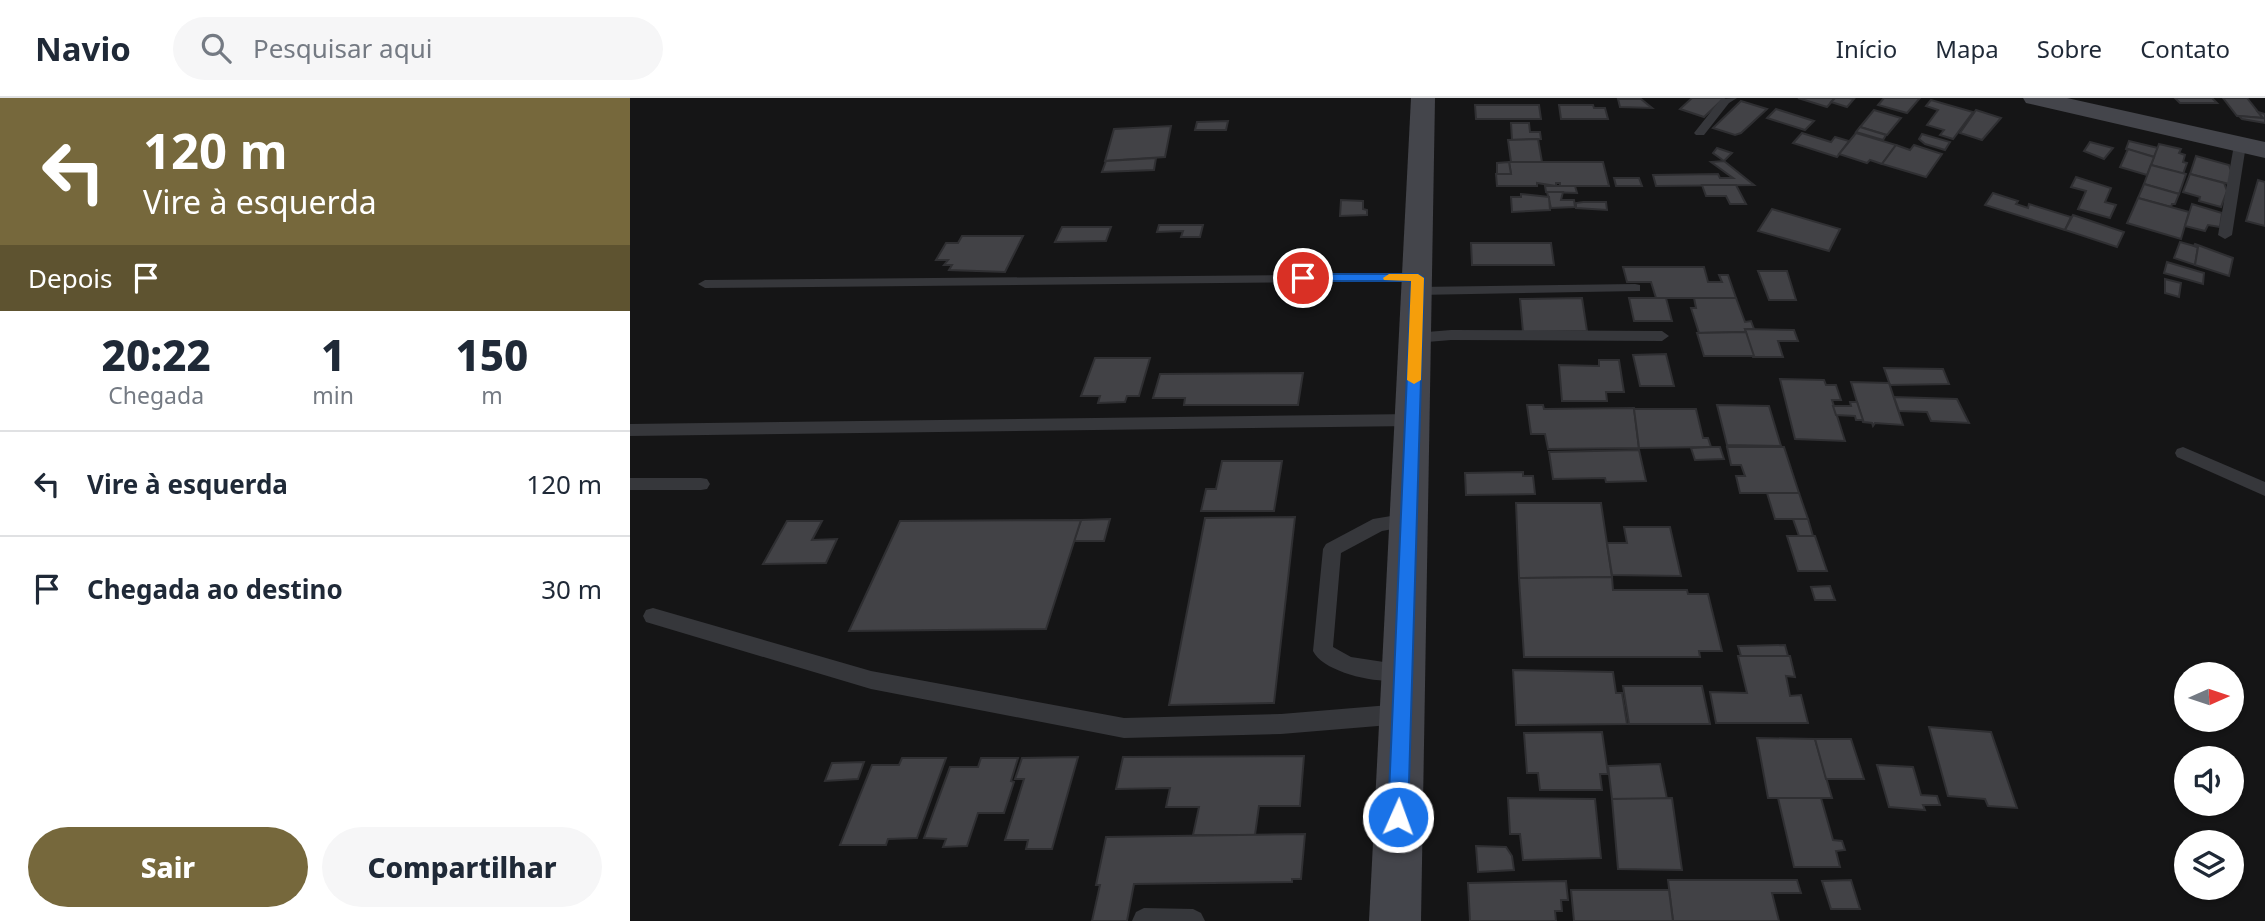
<!DOCTYPE html>
<html lang="pt">
<head>
<meta charset="utf-8">
<style>
  :root { --surface:#fff; --page:#f6f6f7; --text:#1f2937; --muted:#747a83; --line:#e0e1e3; --accent:#76683c }
  body { margin:0; font-family:"Noto Sans",sans-serif; background:var(--page); color:var(--text); height:100vh; display:flex; flex-direction:column; font-size:26px; white-space:nowrap }
  * { box-sizing:border-box; margin:0 }
  p { font-size:23px; color:var(--muted) }
  .icon { flex:none; width:38px; height:38px; fill:none; stroke:currentColor; stroke-width:2; stroke-linecap:round; stroke-linejoin:round }
  .map { position:relative; flex:1; overflow:hidden }
  .drawer { display:flex; flex-direction:column; background:var(--surface); width:630px }
  .drawer>* { flex:none }
  .hud { background:#76683c; color:#fff; overflow:hidden }
  .needle { width:46px; rotate:87deg }
  .tools { position:absolute; left:1544px; top:564px; display:grid; gap:14px }
  .tools a { display:grid; place-items:center; width:70px; height:70px; border-radius:50%; background:var(--surface); box-shadow:0 2px 5px #0004; font-size:35px }
  .pin { position:absolute; display:grid; place-items:center; width:60px; height:60px; color:#fff; margin:-30px; border:4px solid #fff; border-radius:50%; box-shadow:0 2px 7px #0007 }
  .me { position:absolute; width:77px; margin:-38px; rotate:2deg; stroke-linejoin:round; filter:drop-shadow(0 0 5px #0008) }
  .turn { display:flex; align-items:center; gap:24px; height:147px; padding:0 28px; font-size:32px }
  .turn .icon { width:91px; height:91px; stroke-width:2.5 }
  .turn b { display:block; font-size:49px; line-height:60px }
  .then { display:flex; align-items:center; height:66px; padding:0 28px; background:#0003; gap:14px; font-size:26px }
  .eta { display:flex; justify-content:space-evenly; align-items:center; height:119px; text-align:center }
  .eta b { font-size:42px; font-weight:800; line-height:49px }
  .button { display:flex; gap:14px; margin-top:auto; padding:14px 28px }
  .button a { flex:1; height:80px; border-radius:42px; background:var(--accent); color:#fff; font-size:28px; font-weight:800; line-height:80px; text-align:center }
  .button a+a { background:var(--page); color:var(--text) }
  ul { padding:0; list-style:none }
  li { display:flex; align-items:center; gap:21px; height:105px; padding:0 28px; border-top:2px solid var(--line) }
  li div { flex:1 }
  li b { display:block; font-size:26px }
  li em { font-style:normal }
  header { display:flex; align-items:center; gap:42px; box-sizing:border-box; height:98px; padding:0 35px; background:var(--surface); border-bottom:2px solid var(--line) }
  header strong { font-size:33px }
  nav { display:flex; gap:38px; margin-inline-start:auto; font-size:24px }
  .search { width:490px; height:63px; background:var(--page); display:flex; align-items:center; gap:18px; box-sizing:border-box; padding:0 24px; border-radius:38px; color:var(--muted); font-size:26px }
  main { display:flex; flex:1; min-height:0 }
  .map>svg:first-child { display:block }
  .building { fill:#424246; stroke:#2f2f32; stroke-width:2 }
  .lines { fill:none; stroke-linecap:round; stroke-linejoin:round }
  .lane { fill:#36373b; fill-rule:evenodd }
  .secondary { fill:#44454b; fill-rule:evenodd }
  .route { fill:#1a73e8; stroke:#114b97; stroke-width:2 }
  .slow { fill:#f59e0b }
</style>
</head>
<body>
<header>
<strong>Navio</strong>
<div class="search"><svg class="icon" aria-label="search" viewBox="0 0 24 24"><circle cx="10" cy="10" r="6"/><path d="M15 15l6 6"/></svg>Pesquisar aqui</div>
<nav><a>Início</a><a>Mapa</a><a>Sobre</a><a>Contato</a></nav>
</header>
<main>
<section class="drawer">
<div class="hud">
<div class="turn"><svg class="icon" aria-label="left" viewBox="0 0 24 24"><path d="M17 20v-9H6M10 6l-5 5 5 5"/></svg><div><b>120 m</b>Vire à esquerda</div></div>
<div class="then">Depois<svg class="icon" aria-label="arrive" viewBox="0 0 24 24"><path d="M6 21V4h12l-3 4 3 4H6"/></svg></div>
</div>
<div class="eta">
<div><b>20:22</b><p>Chegada</p></div>
<div><b>1</b><p>min</p></div>
<div><b>150</b><p>m</p></div>
</div>
<ul>
<li><svg class="icon" aria-label="left" viewBox="0 0 24 24"><path d="M17 20v-9H6M10 6l-5 5 5 5"/></svg><div><b>Vire à esquerda</b></div><em>120 m</em></li>
<li><svg class="icon" aria-label="arrive" viewBox="0 0 24 24"><path d="M6 21V4h12l-3 4 3 4H6"/></svg><div><b>Chegada ao destino</b></div><em>30 m</em></li>
</ul>
<div class="button"><a>Sair</a><a>Compartilhar</a></div>
</section>
<div class="map">
<svg width="1635" height="823" viewBox="0 0 1635 823">
  <rect width="100%" height="100%" fill="#151516"/>
  <g class="building">
    <polygon points="1062,0 1094,0 1074,19 1050,11"/>
    <polygon points="1168,0 1205,0 1197,9"/>
    <polygon points="1205,0 1219,0 1224,1 1217,9 1201,4"/>
    <polygon points="1254,0 1290,0 1277,15 1248,7"/>
    <polygon points="1545,0 1582,0 1587,5 1550,5"/>
    <polygon points="1593,0 1617,0 1633,20 1607,18"/>
    <polygon points="988,1 1011,1 1022,10 990,9"/>
    <polygon points="1301,2 1343,14 1323,41 1310,37 1314,32 1297,27 1308,12 1296,8"/>
    <polygon points="1111,3 1137,11 1111,35 1105,37 1083,30"/>
    <polygon points="845,7 909,7 911,21 846,21"/>
    <polygon points="929,7 963,7 964,10 975,10 978,21 931,21"/>
    <polygon points="1146,11 1184,23 1175,32 1137,20"/>
    <polygon points="1244,12 1271,20 1257,37 1230,29"/>
    <polygon points="1346,12 1371,20 1352,42 1330,35"/>
    <polygon points="1628,14 1635,16 1635,25 1612,21 1609,18 1633,20"/>
    <polygon points="598,23 596,32 565,32 567,24"/>
    <polygon points="881,25 899,25 900,34 910,34 911,41 882,42"/>
    <polygon points="541,28 535,59 475,63 484,31"/>
    <polygon points="1230,29 1256,37 1253,42 1226,34"/>
    <polygon points="1172,35 1201,44 1205,39 1219,43 1207,59 1163,45"/>
    <polygon points="1226,35 1266,47 1252,66 1240,62 1237,65 1209,56"/>
    <polygon points="1292,36 1320,44 1315,52 1295,46 1289,41"/>
    <polygon points="908,41 912,64 881,64 878,42"/>
    <polygon points="1499,43 1528,50 1524,59 1496,51"/>
    <polygon points="1460,44 1483,50 1474,61 1454,53"/>
    <polygon points="1529,46 1551,51 1549,55 1555,57 1553,64 1557,65 1553,76 1521,67"/>
    <polygon points="1266,47 1280,52 1284,47 1312,56 1296,79 1252,66"/>
    <polygon points="1087,50 1102,55 1094,63 1083,55"/>
    <polygon points="1498,51 1524,59 1517,77 1490,69"/>
    <polygon points="1566,58 1599,67 1601,73 1599,86 1560,76"/>
    <polygon points="526,60 524,72 472,74 476,63"/>
    <polygon points="1094,63 1124,87 1026,88 1023,77 1088,76 1090,80 1103,80 1081,64"/>
    <polygon points="879,64 973,64 979,88 930,88 930,85 926,85 926,88 907,85 907,88 867,88 866,76 881,76"/>
    <polygon points="879,64 881,76 867,76 867,65"/>
    <polygon points="1521,67 1556,76 1549,96 1514,86"/>
    <polygon points="1560,76 1594,85 1597,93 1591,109 1569,103 1570,99 1553,94"/>
    <polygon points="1446,79 1481,90 1475,104 1486,107 1480,120 1448,111 1456,93 1441,89"/>
    <polygon points="984,80 1009,80 1012,88 986,88"/>
    <polygon points="1628,82 1635,84 1635,128 1616,123"/>
    <polygon points="1514,86 1549,96 1545,106 1542,106 1541,109 1508,100"/>
    <polygon points="1072,87 1106,87 1116,106 1100,106 1096,98 1076,98"/>
    <polygon points="915,88 945,88 947,95 916,94"/>
    <polygon points="917,94 933,94 931,102 944,102 945,109 921,110"/>
    <polygon points="1363,95 1388,103 1386,106 1398,110 1399,106 1441,119 1435,132 1355,107"/>
    <polygon points="891,96 919,99 920,112 882,114 881,99 891,99"/>
    <polygon points="1508,100 1559,114 1551,141 1497,125"/>
    <polygon points="711,102 733,103 733,111 737,112 737,117 710,118"/>
    <polygon points="953,104 976,104 977,112 946,110 946,105"/>
    <polygon points="1562,106 1592,115 1590,129 1578,127 1575,133 1555,128"/>
    <polygon points="1142,111 1210,131 1199,153 1128,133"/>
    <polygon points="1443,117 1494,134 1487,149 1435,132"/>
    <polygon points="529,127 573,127 570,139 551,139 553,133 527,134"/>
    <polygon points="432,129 481,129 476,143 425,144"/>
    <polygon points="332,138 393,138 375,174 319,172 322,167 314,167 318,162 306,162 316,145 328,145"/>
    <polygon points="1550,144 1568,149 1565,167 1544,160"/>
    <polygon points="841,145 921,145 924,167 842,167"/>
    <polygon points="1565,146 1603,160 1599,178 1565,167 1568,149 1564,148"/>
    <polygon points="1537,164 1574,175 1573,186 1534,175"/>
    <polygon points="993,169 1074,169 1078,184 1092,184 1089,177 1098,177 1106,200 1026,200 1021,184 997,184"/>
    <polygon points="1128,173 1157,173 1166,202 1139,202"/>
    <polygon points="1535,181 1551,185 1549,199 1535,195"/>
    <polygon points="952,200 957,233 893,234 890,201"/>
    <polygon points="999,200 1036,200 1042,223 1004,223"/>
    <polygon points="1064,200 1106,200 1115,224 1121,223 1124,231 1115,231 1116,234 1069,235 1061,210 1066,210"/>
    <polygon points="1115,231 1164,232 1168,243 1148,243 1153,259 1123,259"/>
    <polygon points="1116,234 1124,258 1074,258 1067,235"/>
    <polygon points="1036,256 1044,288 1010,288 1003,257"/>
    <polygon points="465,260 520,260 509,298 497,298 495,304 468,305 470,298 451,298"/>
    <polygon points="969,262 989,262 994,294 976,294 977,303 932,303 929,267 969,268"/>
    <polygon points="1254,270 1313,271 1319,286 1260,287"/>
    <polygon points="673,275 668,307 554,307 555,300 523,300 530,276"/>
    <polygon points="1150,281 1194,282 1196,287 1206,287 1211,302 1202,302 1215,343 1165,341"/>
    <polygon points="1221,284 1259,285 1273,327 1245,325 1243,328 1242,325 1233,324"/>
    <polygon points="1264,299 1327,301 1339,325 1301,323 1297,314 1269,313"/>
    <polygon points="1220,304 1227,304 1233,322 1226,322 1225,318 1206,317 1203,308 1221,308"/>
    <polygon points="897,307 913,307 914,311 1004,310 1009,350 918,351 915,336 901,336"/>
    <polygon points="1087,307 1139,308 1151,348 1097,347"/>
    <polygon points="1004,311 1066,311 1073,340 1078,340 1081,349 1009,350"/>
    <polygon points="1081,349 1090,349 1094,361 1065,362 1061,350"/>
    <polygon points="1097,349 1154,349 1169,395 1110,395 1106,378 1115,378 1111,367 1101,367"/>
    <polygon points="1009,352 1016,383 976,384 975,380 923,381 919,354"/>
    <polygon points="592,363 652,363 644,413 571,413 576,391 586,391"/>
    <polygon points="893,374 893,378 903,378 905,396 836,397 835,375"/>
    <polygon points="1137,395 1169,395 1178,421 1145,421"/>
    <polygon points="886,405 971,405 982,479 889,480"/>
    <polygon points="665,419 644,605 539,607 575,420"/>
    <polygon points="480,421 474,443 444,443 451,422"/>
    <polygon points="1163,421 1178,421 1183,438 1169,438"/>
    <polygon points="451,422 416,531 219,533 270,423"/>
    <polygon points="157,423 192,423 182,442 207,441 196,465 133,466"/>
    <polygon points="994,429 1040,429 1051,478 982,477 977,445 997,445"/>
    <polygon points="1157,438 1185,438 1197,473 1168,473"/>
    <polygon points="982,479 983,492 1057,492 1058,496 1078,496 1092,553 1069,553 1070,559 894,559 889,480"/>
    <polygon points="1200,488 1205,502 1185,502 1181,489"/>
    <polygon points="1155,547 1158,558 1111,558 1108,548"/>
    <polygon points="1108,558 1160,558 1165,579 1156,578 1160,598 1171,597 1178,625 1086,625 1080,594 1117,595"/>
    <polygon points="883,572 983,574 986,595 992,595 997,626 886,627"/>
    <polygon points="993,588 1072,588 1080,626 999,626"/>
    <polygon points="1299,629 1361,634 1387,710 1358,708 1355,701 1318,698"/>
    <polygon points="972,634 978,676 970,676 972,692 910,692 908,675 897,675 894,635"/>
    <polygon points="1127,640 1185,641 1202,700 1138,700"/>
    <polygon points="1185,641 1221,641 1234,681 1196,681"/>
    <polygon points="674,658 670,708 629,708 625,737 563,737 569,709 536,709 540,690 486,691 493,659"/>
    <polygon points="448,659 422,751 396,751 398,742 375,742 394,681 385,681 392,660"/>
    <polygon points="272,660 316,660 287,740 258,741 256,747 210,747 242,667 269,667"/>
    <polygon points="351,660 388,660 381,683 384,684 374,715 348,715 337,748 313,749 316,741 294,740 320,669 348,669"/>
    <polygon points="234,664 228,681 195,683 202,665"/>
    <polygon points="1030,666 1037,701 982,701 978,668"/>
    <polygon points="1247,667 1283,669 1291,697 1307,698 1310,707 1293,707 1295,712 1259,709"/>
    <polygon points="878,700 965,701 971,760 893,762 890,736 880,736"/>
    <polygon points="1042,700 1052,772 988,771 982,701"/>
    <polygon points="1148,700 1191,700 1203,742 1212,743 1215,752 1206,753 1210,769 1164,769"/>
    <polygon points="675,736 671,781 662,781 662,784 504,786 497,823 462,823 470,787 466,787 476,739"/>
    <polygon points="846,748 876,749 882,758 884,772 848,774"/>
    <polygon points="1038,782 1167,782 1171,795 1142,795 1149,823 1043,823"/>
    <polygon points="1221,782 1230,811 1201,811 1192,783"/>
    <polygon points="936,783 938,802 931,802 932,813 925,813 926,823 840,823 838,785"/>
    <polygon points="941,792 1039,792 1043,823 944,823"/>
  </g>
  <g class="lines">
    <g class="lane">
      <polygon points="1107,0 1099,5 1074,37 1066,37 1064,35 1091,1"/>
      <polygon points="1610,43 1616,47 1602,137 1595,141 1588,137 1604,47"/>
      <polygon points="788,176 793,177 793,183 75,190 68,186 75,182"/>
      <polygon points="1005,186 1010,187 1010,193 787,197 780,193 787,189"/>
      <polygon points="821,232 1032,233 1039,238 1032,243 821,242 785,245 778,240 785,235"/>
      <polygon points="783,316 791,322 783,328 0,338 0,326"/>
      <polygon points="1553,349 1635,384 1635,398 1547,359 1545,355 1547,351"/>
      <polygon points="0,380 71,380 77,381 80,386 77,391 71,392 0,392"/>
      <path d="M779 415 785 417 788 422 785 427 752 433 711 455 703 549 721 559 780 568 783 574 780 580C757 589 694 576 683 553L693 451 696 446 743 421Z"/>
      <polygon points="23,510 241,573 494,620 651,616 772,606 779,609 782,616 779,623 772,626 651,636 494,640 241,591 16,524 13,518 16,512"/>
      <polygon points="514,810 563,811 571,815 575,823 502,823 506,814"/>
    </g>
    <g class="secondary">
      <polygon points="781,0 805,0 791,823 739,823"/>
      <polygon points="1393,0 1437,0 1635,44 1635,60 1405,7 1396,5"/>
    </g>
  </g>
  <polygon class="route" points="673,176 788,176 794,180 778,719 775,726 768,729 761,726 758,719 781,183 669,183 667,180"/>
  <polygon class="slow" points="759,176 788,176 794,180 791,282 784,286 777,282 781,183 754,182 753,180"/>
</svg>
<div class="tools">
<a><svg class="needle" viewBox="-14 -14 28 28"><path d="M0-13l5 13h-10z" fill="#e53935"/><path d="M0 13l5-13h-10z" fill="#747a83"/></svg></a>
<a><svg class="icon" aria-label="sound" viewBox="0 0 24 24"><path d="M4 9h4l5-4v14l-5-4H4zM17 9q2 3 0 6"/></svg></a>
<a><svg class="icon" aria-label="layers" viewBox="0 0 24 24"><path d="M12 4l9 5-9 5-9-5zM3 14l9 5 9-5"/></svg></a>
</div>
<div class="pin" style="left:673px;top:180px;background:#d93025"><svg class="icon" aria-label="arrive" viewBox="0 0 24 24"><path d="M6 21V4h12l-3 4 3 4H6"/></svg></div>
<svg class="me" style="left:768px;top:719px" viewBox="-20 -20 40 40"><circle r="17" fill="#1a73e8" stroke="#fff" stroke-width="3"/><path d="M0-11L8 9 0 5-8 9z" fill="#fff"/></svg>
</div>
</main>
</body>
</html>
